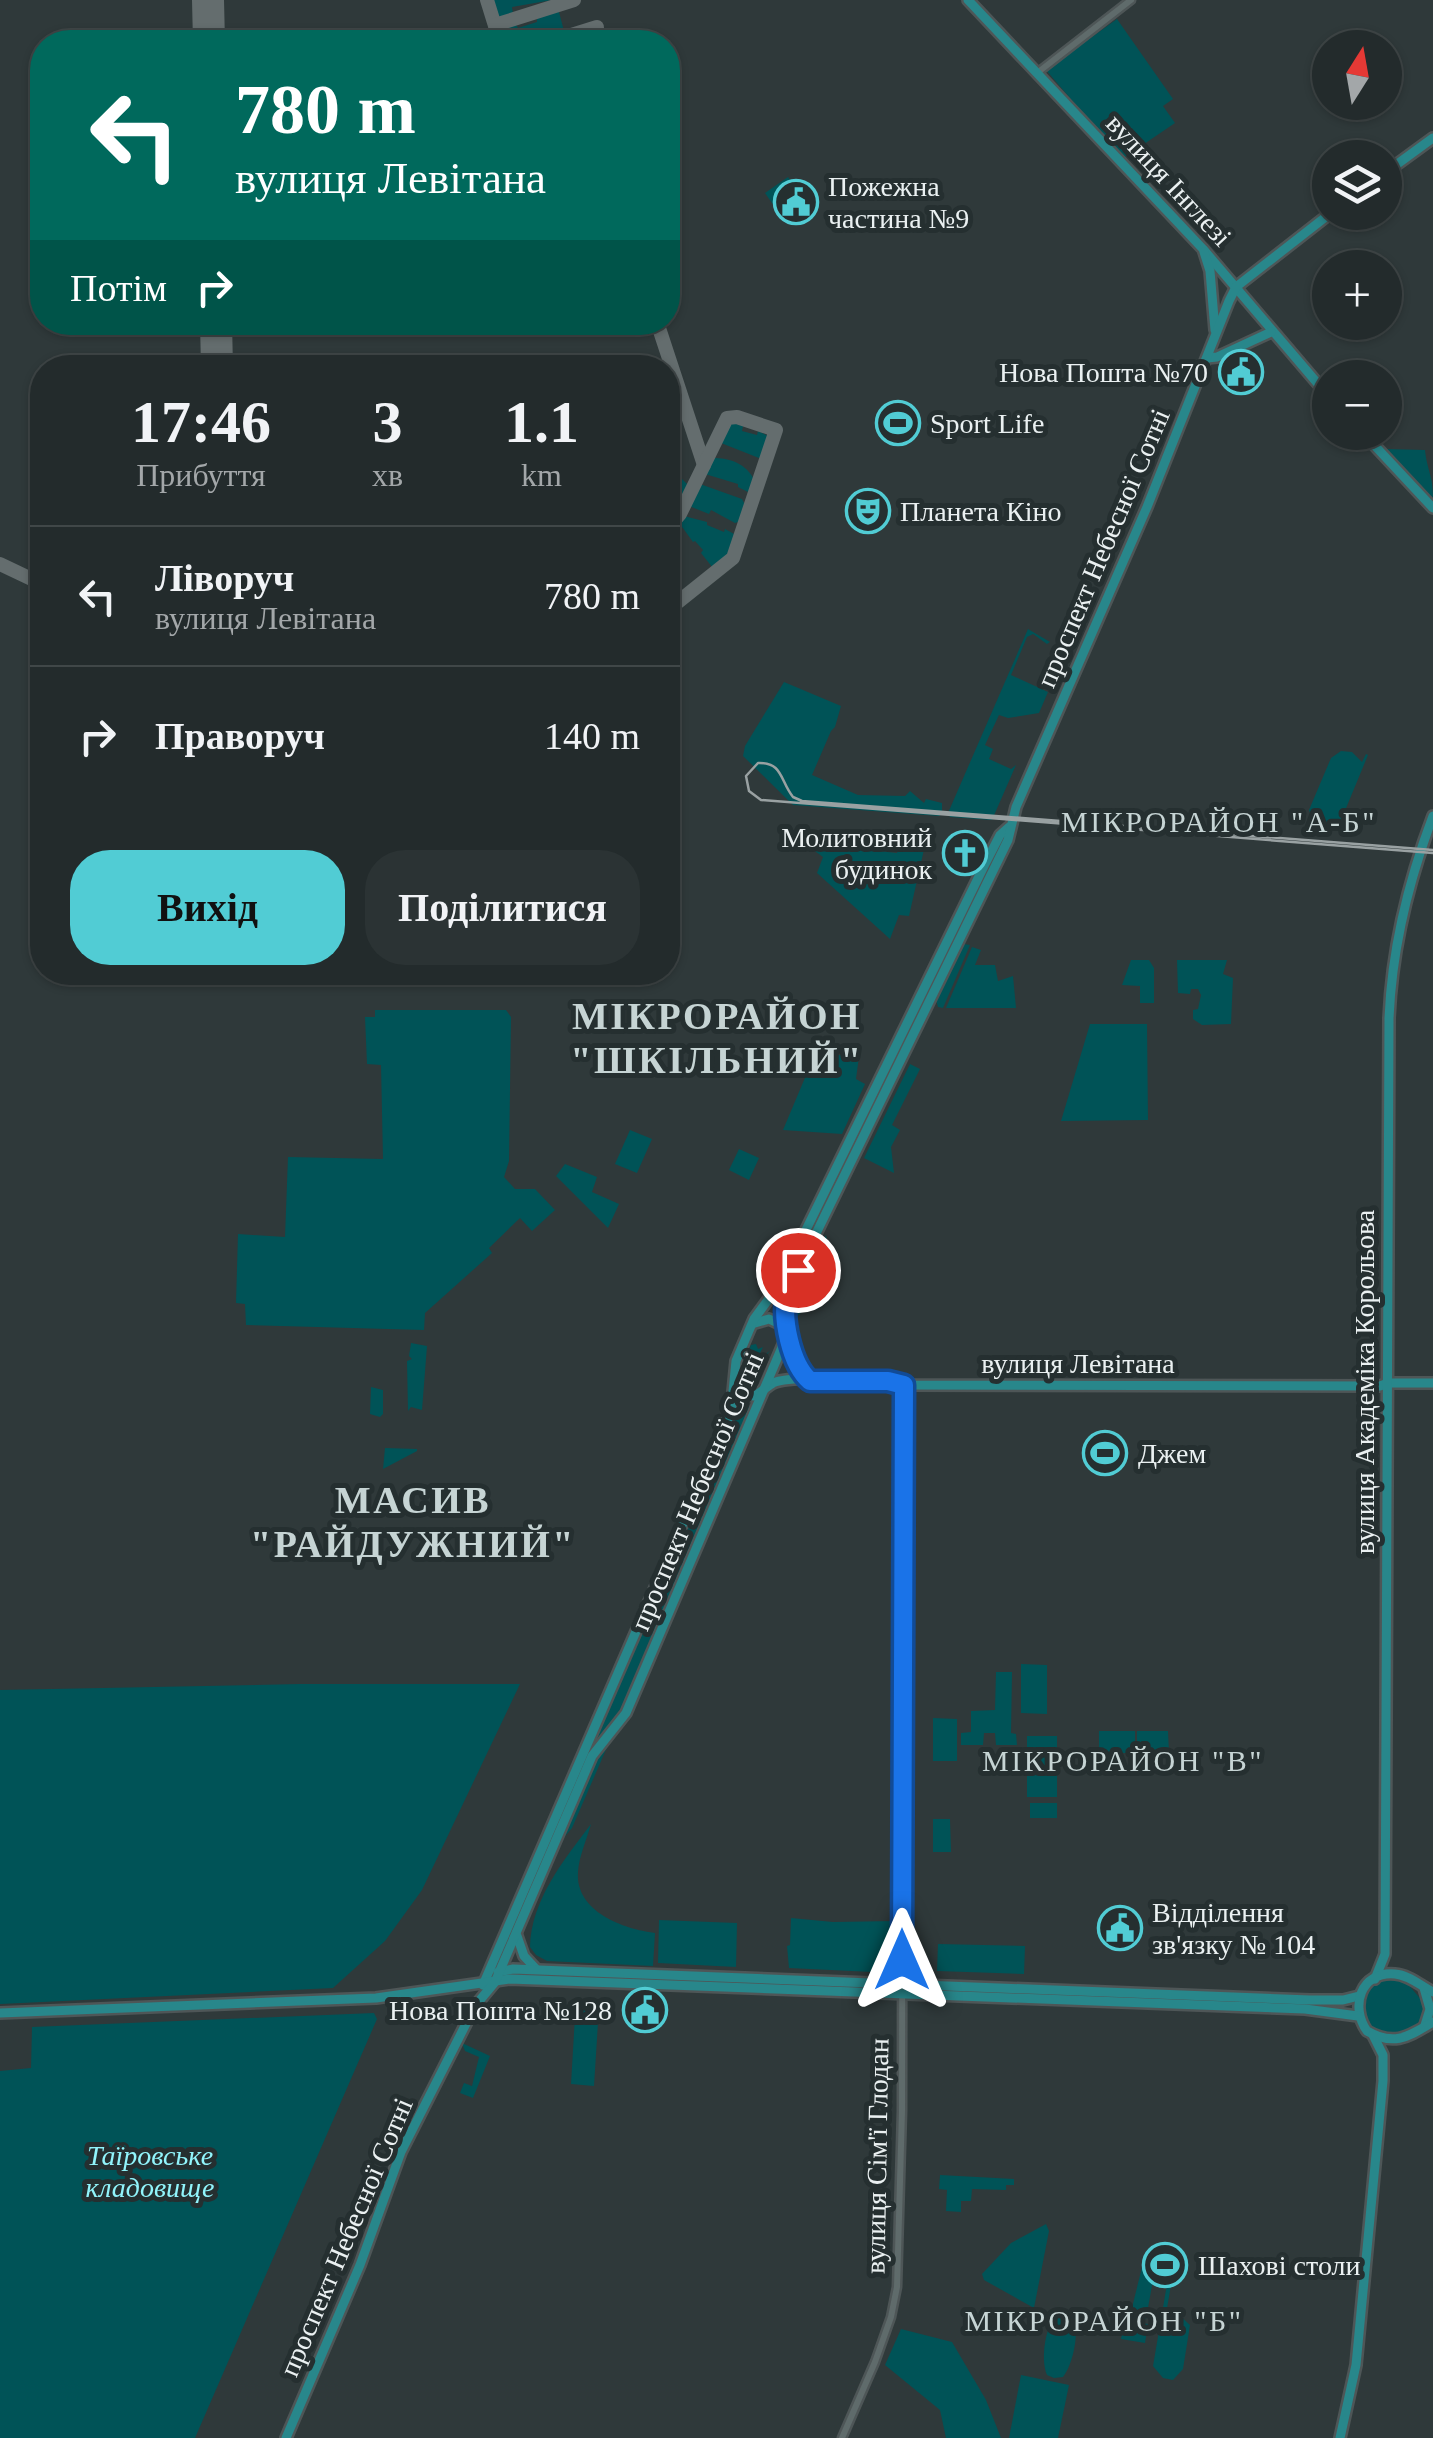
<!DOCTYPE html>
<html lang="uk">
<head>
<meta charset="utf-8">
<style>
  :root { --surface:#232b2c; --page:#2b3334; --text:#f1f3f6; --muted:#a3a7a9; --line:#404748; --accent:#51ccd4 }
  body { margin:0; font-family:Georgia,serif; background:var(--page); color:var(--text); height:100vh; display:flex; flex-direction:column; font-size:38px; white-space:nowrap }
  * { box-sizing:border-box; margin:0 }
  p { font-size:32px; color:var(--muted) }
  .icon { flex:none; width:55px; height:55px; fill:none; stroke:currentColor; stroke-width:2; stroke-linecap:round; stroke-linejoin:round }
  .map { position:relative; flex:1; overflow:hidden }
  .details { position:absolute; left:30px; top:355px; width:650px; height:630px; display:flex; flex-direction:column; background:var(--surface); border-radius:40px; box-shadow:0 2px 8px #0004,0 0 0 2px var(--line) }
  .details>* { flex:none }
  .guide { position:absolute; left:30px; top:30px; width:650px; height:305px; border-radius:40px; box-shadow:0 2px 8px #0004,0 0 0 2px var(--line); background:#00695c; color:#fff; overflow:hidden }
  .needle { width:65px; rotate:11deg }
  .tools { position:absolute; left:1312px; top:30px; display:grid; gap:20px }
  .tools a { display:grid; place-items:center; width:90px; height:90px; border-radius:50%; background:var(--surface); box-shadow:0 2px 8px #0004,0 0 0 2px var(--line); font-size:50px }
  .pin { position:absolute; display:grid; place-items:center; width:85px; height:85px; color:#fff; margin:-42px; border:5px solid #fff; border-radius:50%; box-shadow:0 2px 10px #0007 }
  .me { position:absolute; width:110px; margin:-55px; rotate:0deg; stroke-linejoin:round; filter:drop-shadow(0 0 8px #0008) }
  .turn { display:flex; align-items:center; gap:35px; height:210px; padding:0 40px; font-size:45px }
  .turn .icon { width:130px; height:130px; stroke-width:2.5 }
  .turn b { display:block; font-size:70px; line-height:85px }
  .then { display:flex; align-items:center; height:95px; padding:0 40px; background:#0003; gap:20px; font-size:38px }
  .eta { display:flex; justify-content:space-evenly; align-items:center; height:170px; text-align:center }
  .eta b { font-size:60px; font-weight:600; line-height:70px }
  .button { display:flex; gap:20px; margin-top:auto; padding:20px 40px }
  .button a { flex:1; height:115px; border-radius:40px; background:var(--accent); color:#111; font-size:40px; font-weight:600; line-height:115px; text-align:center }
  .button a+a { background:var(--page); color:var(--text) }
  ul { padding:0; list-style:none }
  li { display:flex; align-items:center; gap:30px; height:140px; padding:0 40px; border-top:2px solid var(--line) }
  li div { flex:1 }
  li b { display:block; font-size:38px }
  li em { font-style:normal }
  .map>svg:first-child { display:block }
  .green { fill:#005357 }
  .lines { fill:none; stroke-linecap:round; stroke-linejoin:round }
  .taxiway { stroke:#646d6e; stroke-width:14 }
  .runway { stroke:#646d6e; stroke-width:32 }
  .minor-casing { stroke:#4e5657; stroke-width:11 }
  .major-casing { stroke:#4e5657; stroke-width:14 }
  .minor { stroke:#5f6b6b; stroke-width:6 }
  .major { stroke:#28878b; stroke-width:9 }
  .tram { stroke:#99a1a2; stroke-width:2.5 }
  .route-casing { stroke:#114b97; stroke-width:25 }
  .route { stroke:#1a73e8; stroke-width:18 }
  .labels { text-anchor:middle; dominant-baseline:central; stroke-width:10; stroke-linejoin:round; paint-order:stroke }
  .street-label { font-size:28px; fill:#eaf0f1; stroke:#252f30 }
  .poi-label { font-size:28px; fill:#eaf0f1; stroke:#252f30; text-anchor:start }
  .park-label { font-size:28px; font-style:italic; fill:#91f4fb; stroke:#252f30 }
  .neighbourhood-label { font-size:30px; letter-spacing:2.5px; fill:#c6d4d4; stroke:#252f30 }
  .district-label { font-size:38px; font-weight:bold; letter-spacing:2.5px; fill:#c6d4d4; stroke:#252f30 }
</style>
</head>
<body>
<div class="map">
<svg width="1433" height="2438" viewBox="0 0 1433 2438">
  <rect width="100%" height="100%" fill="#2f393a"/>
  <g class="green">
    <polygon points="493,0 552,0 512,7 513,14 498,19"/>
    <polygon points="554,11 559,12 564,31 543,38 541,33 521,38 521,42 505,42 503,27 515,23 518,28 537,22 537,17"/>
    <polygon points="1117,19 1173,99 1163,106 1175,123 1122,159 1046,70"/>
    <polygon points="788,177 797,189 774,206 765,193"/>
    <polygon points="733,423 743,426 742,431 757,435 758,431 770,437 764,460 721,443 727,427"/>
    <path d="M1386 449 1425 450C1427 470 1433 475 1433 498Z"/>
    <path d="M712 458C730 458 746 463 755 481L750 493 738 487V484L705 474Z"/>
    <polygon points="668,473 681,478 689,486 674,518 668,508"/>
    <polygon points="700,484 742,499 746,507 741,521 735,523 711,510 709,514 689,506"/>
    <polygon points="684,516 707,522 707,525 724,532 725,529 736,535 728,557 713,568 701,553 703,550 695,541 693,542 680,524"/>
    <polygon points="1028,629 1050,642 1047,644 1033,634 1027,637 1011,675 1048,692 1039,713 1008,718 999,715 985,745 993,749 989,759 1011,769 1016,765 992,820 950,817 948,813"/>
    <polygon points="784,682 841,706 835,727 831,731 812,775 858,795 905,796 910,791 924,803 926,799 942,803 942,813 939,816 793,805 743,756 745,746"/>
    <polygon points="1341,751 1352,752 1362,762 1366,754 1368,755 1337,830 1314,825 1309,810 1331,758"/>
    <polygon points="899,843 925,845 909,916 899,915 890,939 817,873 823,857 812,849 814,844 897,853"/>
    <polygon points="964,944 970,945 943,1008 938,1007 936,1000"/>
    <polygon points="972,947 981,950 975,965 995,965 998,981 1013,976 1016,1008 946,1008"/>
    <polygon points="1131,960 1149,960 1154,968 1154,1003 1140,1003 1140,986 1122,985"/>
    <polygon points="1177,960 1227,960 1223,974 1233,978 1231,1024 1202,1025 1193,1019 1193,1010 1198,1009 1201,995 1198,989 1191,989 1190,994 1178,993"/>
    <polygon points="375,1010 506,1010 511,1017 509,1161 504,1177 515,1189 535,1189 555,1210 532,1231 520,1218 489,1248 492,1253 425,1313 424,1330 246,1325 245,1304 236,1303 238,1234 285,1237 288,1157 383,1159 381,1065 367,1064 365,1017 375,1017"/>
    <polygon points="1090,1024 1147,1024 1148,1120 1061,1121"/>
    <polygon points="815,1054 859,1056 856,1079 865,1084 842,1134 783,1130"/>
    <polygon points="910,1064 920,1069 892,1125 900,1130 891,1147 894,1173 864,1158"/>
    <polygon points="630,1130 652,1139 637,1173 615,1164"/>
    <polygon points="739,1149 759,1158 749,1180 729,1170"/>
    <polygon points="565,1164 597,1177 592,1192 619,1204 608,1228 556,1176"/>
    <polygon points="826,1235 829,1253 840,1258 832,1287 826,1285 797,1317 797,1295 812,1263 815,1265 820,1256 817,1253"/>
    <polygon points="411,1343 427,1346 422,1410 411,1407 408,1411 407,1361 412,1359 409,1356"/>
    <polygon points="756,1344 758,1349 763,1347 760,1353 764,1355 770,1351 751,1371 742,1371 751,1345"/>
    <polygon points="371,1387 383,1390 383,1414 380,1417 370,1414"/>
    <polygon points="753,1404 624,1707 586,1761 497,1961 701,1488 735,1417"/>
    <polygon points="385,1448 417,1449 417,1451 383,1469"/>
    <polygon points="1021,1664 1047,1665 1047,1714 1021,1713"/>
    <polygon points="996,1672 1012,1672 1011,1733 1016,1734 1017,1745 996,1745 995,1733 984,1733 983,1745 961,1745 961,1733 971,1732 971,1711 995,1710"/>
    <polygon points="300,1684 520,1684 422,1890 385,1941 333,1988 0,2004 0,1690"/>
    <polygon points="933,1718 957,1719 957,1761 933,1761"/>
    <rect x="1099" y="1731" width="36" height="22"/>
    <polygon points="1137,1731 1168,1731 1169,1753 1137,1753"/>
    <rect x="1027" y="1736" width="30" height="61"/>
    <polygon points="611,1738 572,1828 557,1846 589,1766"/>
    <rect x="1030" y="1803" width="27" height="15"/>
    <polygon points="933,1819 950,1819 951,1852 933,1852"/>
    <path d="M591 1824C587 1839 579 1856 578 1872 575 1912 624 1929 655 1933L653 1966 547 1961 536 1955 530 1947C531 1900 564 1860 591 1824Z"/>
    <polygon points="791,1918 833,1922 896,1921 893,1973 789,1968 787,1946 790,1945"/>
    <polygon points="659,1920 737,1923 736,1967 658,1963"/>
    <polygon points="938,1944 1025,1946 1024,1974 937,1971"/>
    <path d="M1389 1979 1407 1983 1424 2003C1425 2032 1399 2036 1375 2031 1351 2013 1361 1983 1389 1979Z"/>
    <polygon points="576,1999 604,2001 603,2006 599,2007 594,2086 571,2084"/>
    <polygon points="374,2013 377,2019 195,2438 0,2438 0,2071 31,2068 32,2027"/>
    <polygon points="462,2043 490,2056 473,2098 460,2093 464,2083 472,2086 479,2057 465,2051"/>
    <polygon points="940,2175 1014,2179 1014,2185 1006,2185 1006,2190 972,2189 971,2201 961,2201 961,2212 946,2211 947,2190 939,2189"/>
    <polygon points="1046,2224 1049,2231 1034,2308 984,2280 982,2274 1011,2243"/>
    <polygon points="1142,2267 1155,2269 1146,2319 1130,2316"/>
    <polygon points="1167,2284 1171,2285 1165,2320 1179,2315 1190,2325 1183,2369 1173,2380 1163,2378 1153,2366"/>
    <path d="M1060 2313 1073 2317C1080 2332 1073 2364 1063 2377L1054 2378 1047 2375C1040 2360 1045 2321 1060 2313Z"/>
    <polygon points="1125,2320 1148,2324 1145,2343 1121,2339"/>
    <polygon points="901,2329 952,2342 986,2400 1001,2438 946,2438 940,2410 885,2365"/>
    <polygon points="1021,2375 1069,2385 1058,2438 1009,2438"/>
  </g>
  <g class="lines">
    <g class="taxiway">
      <polyline points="487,0 500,42"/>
      <polyline points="495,25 574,0"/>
      <polyline points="549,42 597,27"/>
      <polyline points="657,322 704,465"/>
      <polyline points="668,528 680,514 727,418 737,417 776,430 733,558 668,610"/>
      <polyline points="0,564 42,584"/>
    </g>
    <g class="runway">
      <polyline points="208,0 209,42"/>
      <polyline points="216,322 217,368"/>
    </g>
    <defs>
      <g id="minor">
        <polyline points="1037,73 1131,0"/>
        <polyline points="842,2438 875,2362 891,2317 897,2287 902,2111 903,1385"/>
      </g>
      <g id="major">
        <polyline points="968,0 1203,249 1330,398"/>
        <polyline points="1385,173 1433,138"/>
        <polyline points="1204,252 1210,271 1215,330"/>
        <polyline points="1207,358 1217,357 1271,332"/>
        <polyline points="1362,432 1433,508"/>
        <polyline points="755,1323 769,1319 784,1326 798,1369 810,1381"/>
        <path d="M736 1380 742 1389 753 1396C761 1393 766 1387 773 1383 793 1374 883 1381 907 1385L1380 1386 1388 1383H1433"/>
        <polyline points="517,1936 524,1956 536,1969"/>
        <polyline points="498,1972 513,1969 1310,2000 1343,2000 1359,1996"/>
        <path d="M1375 1979 1385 1954 1389 1018C1392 948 1408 882 1433 816"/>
        <polyline points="483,1985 731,1412 736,1361 754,1319 779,1285 985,864 1000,835 1009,827"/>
        <polyline points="1424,1988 1430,2009 1425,2025"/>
        <path d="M1433 1992C1421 1986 1409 1975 1395 1974 1360 1971 1350 2007 1367 2031 1395 2047 1409 2036 1433 2022"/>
        <polyline points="0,2013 376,1998 510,1979 1305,2009 1358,2016"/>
        <polyline points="286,2438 360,2265 401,2152 475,2006 495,1982 592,1756 626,1713 788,1333 786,1295 1008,840 1016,807 1147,507 1229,301 1236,287 1332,212"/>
        <polyline points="1340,2438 1356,2365 1383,2081 1383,2055 1373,2035"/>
      </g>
    </defs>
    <use href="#minor" class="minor-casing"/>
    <use href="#major" class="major-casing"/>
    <use href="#minor" class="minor"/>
    <use href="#major" class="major"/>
    <path class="tram" d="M1433 850 802 801 793 797C780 781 783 762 758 763L746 776 749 791 761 800 1433 853"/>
  </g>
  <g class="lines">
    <defs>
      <path id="route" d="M798 1270C794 1277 788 1286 787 1294 781 1318 791 1365 810 1381H888L904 1385 902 1960"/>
    </defs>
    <use href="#route" class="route-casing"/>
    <use href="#route" class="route"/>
  </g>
  <defs>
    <symbol id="civic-ring" viewBox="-11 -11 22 22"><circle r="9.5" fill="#252f30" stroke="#51ccd4" stroke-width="1.5"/><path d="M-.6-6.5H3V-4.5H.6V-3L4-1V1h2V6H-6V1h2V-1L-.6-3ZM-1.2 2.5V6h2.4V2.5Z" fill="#51ccd4"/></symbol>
    <symbol id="stadium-ring" viewBox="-11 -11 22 22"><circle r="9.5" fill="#252f30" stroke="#51ccd4" stroke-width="1.5"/><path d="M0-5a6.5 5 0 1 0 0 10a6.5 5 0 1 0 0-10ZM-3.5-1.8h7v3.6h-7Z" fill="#51ccd4"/></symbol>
    <symbol id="theatre-ring" viewBox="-11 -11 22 22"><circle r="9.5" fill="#252f30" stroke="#51ccd4" stroke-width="1.5"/><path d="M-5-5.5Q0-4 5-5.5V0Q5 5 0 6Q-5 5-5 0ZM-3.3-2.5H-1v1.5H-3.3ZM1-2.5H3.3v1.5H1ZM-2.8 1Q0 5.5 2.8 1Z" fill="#51ccd4"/></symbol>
    <symbol id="church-ring" viewBox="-11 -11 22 22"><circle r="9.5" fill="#252f30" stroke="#51ccd4" stroke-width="1.5"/><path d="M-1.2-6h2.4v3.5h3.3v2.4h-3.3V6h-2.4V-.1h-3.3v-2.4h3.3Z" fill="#51ccd4"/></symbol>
  </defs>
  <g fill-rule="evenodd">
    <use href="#civic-ring" x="771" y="177" width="50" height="50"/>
    <use href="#civic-ring" x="1216" y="347" width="50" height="50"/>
    <use href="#stadium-ring" x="873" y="398" width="50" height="50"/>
    <use href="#theatre-ring" x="843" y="486" width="50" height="50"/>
    <use href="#church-ring" x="940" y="828" width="50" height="50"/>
    <use href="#stadium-ring" x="1080" y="1428" width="50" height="50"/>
    <use href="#civic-ring" x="1095" y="1903" width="50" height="50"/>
    <use href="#civic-ring" x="620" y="1985" width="50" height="50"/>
    <use href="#stadium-ring" x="1140" y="2240" width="50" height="50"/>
  </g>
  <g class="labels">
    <g class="street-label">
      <text transform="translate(1169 180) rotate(47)">вулиця Інглезі</text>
      <text transform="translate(1103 548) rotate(-67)">проспект Небесної Сотні</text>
      <text x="1078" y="1363">вулиця Левітана</text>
      <text transform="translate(1364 1382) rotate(-90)">вулиця Академіка Корольова</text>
      <text transform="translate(697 1491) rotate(-67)">проспект Небесної Сотні</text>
      <text transform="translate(877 2156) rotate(-89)">вулиця Сім'ї Глодан</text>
      <text transform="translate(346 2237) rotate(-67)">проспект Небесної Сотні</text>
    </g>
    <g class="poi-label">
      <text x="828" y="186">Пожежна<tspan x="828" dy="32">частина №9</tspan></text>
      <text x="1208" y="372" text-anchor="end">Нова Пошта №70</text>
      <text x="930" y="423">Sport Life</text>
      <text x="900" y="511">Планета Кіно</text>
      <text x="932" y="837" text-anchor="end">Молитовний<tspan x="932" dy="32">будинок</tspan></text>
      <text x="1138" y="1453">Джем</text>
      <text x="1152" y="1912">Відділення<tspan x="1152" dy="32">зв'язку № 104</tspan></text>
      <text x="612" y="2010" text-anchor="end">Нова Пошта №128</text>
      <text x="1198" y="2265">Шахові столи</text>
    </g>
    <g class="park-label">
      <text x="150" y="2155">Таїровське<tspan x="150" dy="32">кладовище</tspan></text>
    </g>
    <g class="neighbourhood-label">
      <text x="1219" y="821">МІКРОРАЙОН "А-Б"</text>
      <text x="1123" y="1760">МІКРОРАЙОН "В"</text>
      <text x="1104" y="2320">МІКРОРАЙОН "Б"</text>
    </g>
    <g class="district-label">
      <text x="717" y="1016">МІКРОРАЙОН<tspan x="717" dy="44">"ШКІЛЬНИЙ"</tspan></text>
      <text x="413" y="1500">МАСИВ<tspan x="413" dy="44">"РАЙДУЖНИЙ"</tspan></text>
    </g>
  </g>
</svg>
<div class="tools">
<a><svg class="needle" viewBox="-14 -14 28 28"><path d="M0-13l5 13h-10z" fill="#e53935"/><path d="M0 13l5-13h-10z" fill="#a3a7a9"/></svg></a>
<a><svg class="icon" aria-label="layers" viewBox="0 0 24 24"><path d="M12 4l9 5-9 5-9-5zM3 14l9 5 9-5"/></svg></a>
<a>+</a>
<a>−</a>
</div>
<div class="pin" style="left:798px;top:1270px;background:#d93025"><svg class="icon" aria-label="arrive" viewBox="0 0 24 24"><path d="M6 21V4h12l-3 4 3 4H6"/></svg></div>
<svg class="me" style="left:902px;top:1960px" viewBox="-20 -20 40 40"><path d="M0-17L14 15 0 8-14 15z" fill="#1a73e8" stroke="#fff" stroke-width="4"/></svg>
<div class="guide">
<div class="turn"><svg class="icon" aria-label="left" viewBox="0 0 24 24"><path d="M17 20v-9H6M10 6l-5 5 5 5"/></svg><div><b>780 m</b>вулиця Левітана</div></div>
<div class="then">Потім<svg class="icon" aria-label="right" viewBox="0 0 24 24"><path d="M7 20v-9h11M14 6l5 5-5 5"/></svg></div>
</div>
<section class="details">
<div class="eta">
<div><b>17:46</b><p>Прибуття</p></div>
<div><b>3</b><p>хв</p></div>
<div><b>1.1</b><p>km</p></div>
</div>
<ul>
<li><svg class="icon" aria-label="left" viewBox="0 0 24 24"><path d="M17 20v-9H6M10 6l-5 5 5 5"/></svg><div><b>Ліворуч</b><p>вулиця Левітана</p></div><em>780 m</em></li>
<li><svg class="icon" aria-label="right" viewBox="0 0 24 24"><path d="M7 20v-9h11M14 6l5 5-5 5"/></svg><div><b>Праворуч</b></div><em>140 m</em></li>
</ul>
<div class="button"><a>Вихід</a><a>Поділитися</a></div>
</section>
</div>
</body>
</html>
